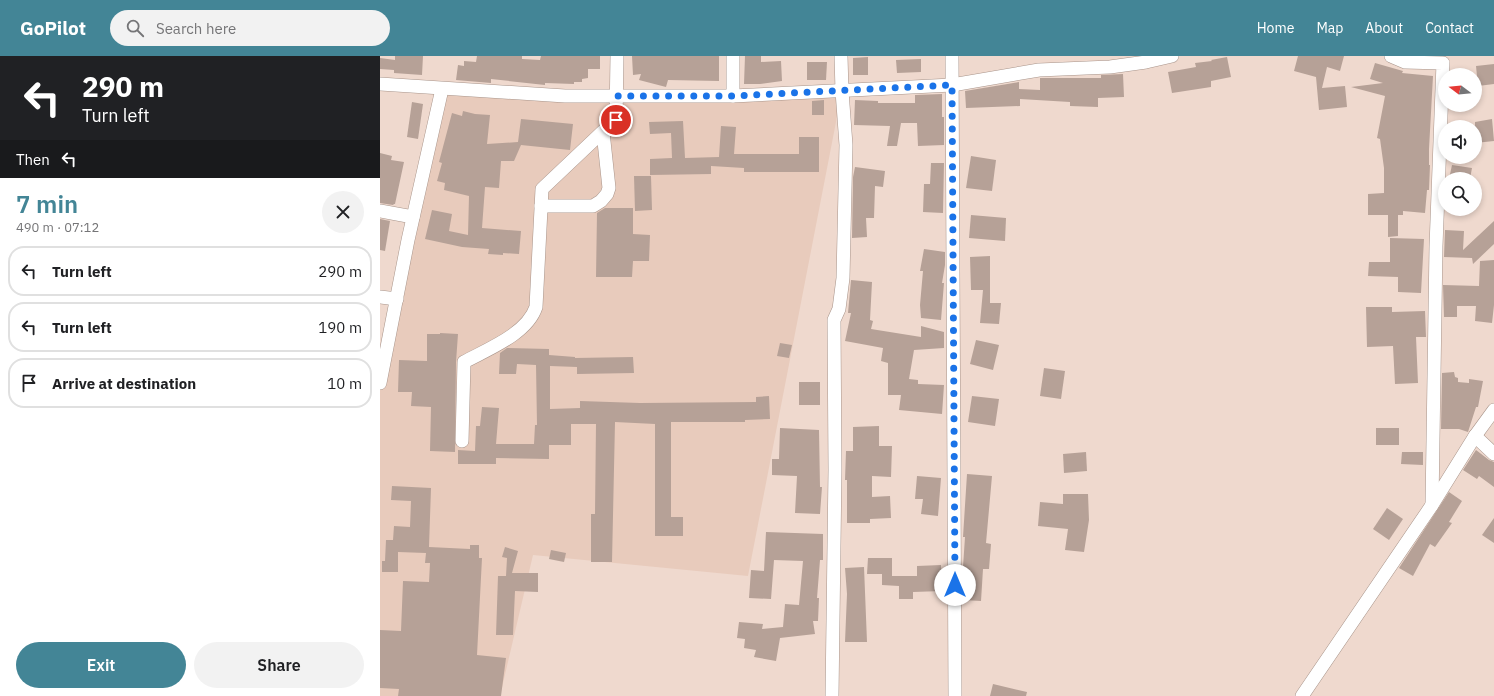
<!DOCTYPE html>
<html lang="en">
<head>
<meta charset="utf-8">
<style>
  :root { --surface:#fff; --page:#f2f2f2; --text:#202124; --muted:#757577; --line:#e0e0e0; --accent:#438596 }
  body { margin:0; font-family:"IBM Plex Sans",sans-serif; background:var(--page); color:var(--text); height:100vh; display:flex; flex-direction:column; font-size:15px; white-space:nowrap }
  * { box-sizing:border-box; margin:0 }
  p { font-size:13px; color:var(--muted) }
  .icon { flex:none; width:22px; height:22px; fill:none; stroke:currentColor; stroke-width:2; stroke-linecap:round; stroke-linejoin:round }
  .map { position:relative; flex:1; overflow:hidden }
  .side { display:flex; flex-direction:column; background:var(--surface); width:380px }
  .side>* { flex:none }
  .guide { background:#202124; color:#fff; overflow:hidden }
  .needle { width:26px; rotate:286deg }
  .buttons { position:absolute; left:1058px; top:12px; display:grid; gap:8px }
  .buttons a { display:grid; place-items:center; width:44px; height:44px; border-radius:50%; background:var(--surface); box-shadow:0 2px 6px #0003; font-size:20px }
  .pin { position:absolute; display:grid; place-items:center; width:34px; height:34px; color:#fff; margin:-17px; border:2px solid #fff; border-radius:50%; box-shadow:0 1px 4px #0007 }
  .me { position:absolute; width:44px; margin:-22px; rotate:0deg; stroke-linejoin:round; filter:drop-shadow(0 0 3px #0008) }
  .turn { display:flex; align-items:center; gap:14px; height:84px; padding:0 16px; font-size:18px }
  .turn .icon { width:52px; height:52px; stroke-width:2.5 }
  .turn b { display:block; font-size:28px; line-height:34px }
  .then { display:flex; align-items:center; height:38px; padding:0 16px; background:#0003; gap:8px; font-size:15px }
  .round { display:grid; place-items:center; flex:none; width:42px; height:42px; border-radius:21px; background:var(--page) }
  .overview { display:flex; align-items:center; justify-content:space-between; height:68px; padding:0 16px }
  h1 { font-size:24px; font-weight:600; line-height:30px; color:var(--accent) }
  .button { display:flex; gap:8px; margin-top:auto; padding:8px 16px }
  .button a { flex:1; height:46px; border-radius:24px; background:var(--accent); color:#fff; font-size:16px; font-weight:600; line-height:46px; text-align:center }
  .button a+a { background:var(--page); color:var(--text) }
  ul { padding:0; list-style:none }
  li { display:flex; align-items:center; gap:12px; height:50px; margin:0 8px 6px; padding:0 8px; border:2px solid var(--line); border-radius:16px }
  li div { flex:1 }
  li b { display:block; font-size:15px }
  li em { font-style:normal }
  header { display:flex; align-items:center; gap:24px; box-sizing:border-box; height:56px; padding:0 20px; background:var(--accent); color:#fff }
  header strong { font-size:19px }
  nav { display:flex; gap:22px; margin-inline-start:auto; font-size:14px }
  .search { width:280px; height:36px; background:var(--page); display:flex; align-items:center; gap:10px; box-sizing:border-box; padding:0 14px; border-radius:22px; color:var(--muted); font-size:15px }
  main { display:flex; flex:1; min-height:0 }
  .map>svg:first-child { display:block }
  .built { fill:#e8cbbc }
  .building { fill:#b6a197 }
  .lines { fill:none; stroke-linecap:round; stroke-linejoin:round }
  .minor-casing { stroke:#a8948a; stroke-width:14 }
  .minor { stroke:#fff; stroke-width:13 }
  .route { stroke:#1a73e8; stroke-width:7; stroke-dasharray:0 12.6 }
</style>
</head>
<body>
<header>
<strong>GoPilot</strong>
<div class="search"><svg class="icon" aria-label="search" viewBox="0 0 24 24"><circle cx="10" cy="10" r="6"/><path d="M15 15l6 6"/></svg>Search here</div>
<nav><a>Home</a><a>Map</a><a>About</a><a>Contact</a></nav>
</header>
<main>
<section class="side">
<div class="guide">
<div class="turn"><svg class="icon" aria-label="left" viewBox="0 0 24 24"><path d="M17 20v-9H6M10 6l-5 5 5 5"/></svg><div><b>290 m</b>Turn left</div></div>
<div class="then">Then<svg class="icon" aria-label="left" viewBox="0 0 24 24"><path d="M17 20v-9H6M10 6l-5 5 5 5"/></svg></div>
</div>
<div class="overview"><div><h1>7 min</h1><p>490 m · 07:12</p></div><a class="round"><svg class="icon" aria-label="close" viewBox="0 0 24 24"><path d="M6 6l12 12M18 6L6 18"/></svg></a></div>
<ul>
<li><svg class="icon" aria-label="left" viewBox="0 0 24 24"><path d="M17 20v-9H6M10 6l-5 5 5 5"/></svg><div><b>Turn left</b></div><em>290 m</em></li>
<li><svg class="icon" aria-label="left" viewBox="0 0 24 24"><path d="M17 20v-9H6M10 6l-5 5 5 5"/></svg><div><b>Turn left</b></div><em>190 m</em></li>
<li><svg class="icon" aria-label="arrive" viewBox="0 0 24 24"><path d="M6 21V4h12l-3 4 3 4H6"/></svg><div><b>Arrive at destination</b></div><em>10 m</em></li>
</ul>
<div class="button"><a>Exit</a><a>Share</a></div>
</section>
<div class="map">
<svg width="1114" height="640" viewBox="0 0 1114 640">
  <rect width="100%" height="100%" fill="#efd9ce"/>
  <polygon class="built" points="62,33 462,35 368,520 153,499 120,640 0,640 0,327"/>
  <g class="building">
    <polygon points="15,0 43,0 42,19 14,17 14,14 0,13 0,2 15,4"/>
    <polygon points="97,0 142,0 142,3 160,4 161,0 220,0 220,13 208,13 208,22 202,23 202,26 194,26 194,28 165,27 165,29 111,23 111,27 76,24 78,9 84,10 84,5 96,6"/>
    <polygon points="252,0 339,0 339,25 288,24 286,31 259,24 261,18 253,19"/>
    <polygon points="365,0 381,0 381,6 401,5 402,25 380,28 364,28"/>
    <polygon points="918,0 964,0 960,15 947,11 942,32 965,30 967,51 939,54 936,21 914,15"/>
    <polygon points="488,1 488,19 473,19 473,2"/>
    <polygon points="847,1 851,21 831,25 831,31 792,37 788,16 816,11 815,7 832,5 831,4"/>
    <polygon points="541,3 541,16 517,17 516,4"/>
    <polygon points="427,6 447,6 446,24 427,24"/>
    <polygon points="995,7 1023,15 1022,17 1053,20 1049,93 1049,109 1050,109 1049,134 1047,134 1045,157 1023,155 1023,159 1018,159 1018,180 1008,181 1008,159 988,159 988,138 1004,137 1004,112 1000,83 997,82 1005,40 971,31 1003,27 990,23"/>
    <polygon points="1114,8 1114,28 1098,30 1096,10"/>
    <polygon points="743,18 744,41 718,42 718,51 690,50 690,46 640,43 640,50 586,52 585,35 639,26 639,33 660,34 660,22 721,22 721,19"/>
    <polygon points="562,38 562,61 564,61 564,89 538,90 537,67 521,67 517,90 507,90 510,70 474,69 475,44 498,45 498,47 535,47 535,39"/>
    <polygon points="444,44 444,59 432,59 432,45"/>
    <polygon points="32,46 43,48 38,83 27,81"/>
    <polygon points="83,55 95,58 110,59 107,88 138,86 141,63 193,68 190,94 141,89 134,105 121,105 119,132 105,131 102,172 141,175 139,198 123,197 123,199 108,198 109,193 82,191 45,183 52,154 72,158 69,175 88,179 89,140 64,134 65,127 57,125 62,107 59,106 72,57 82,60"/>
    <polygon points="1112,63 1114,85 1095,87 1095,66"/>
    <polygon points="303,65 305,102 339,101 341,70 356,71 354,98 419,98 419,81 439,81 439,116 364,116 364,112 331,110 331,118 270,119 270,103 292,102 291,77 270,78 269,66"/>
    <polygon points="0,97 12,100 11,104 24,106 15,148 14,148 13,149 0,147"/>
    <polygon points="591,100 616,104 612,135 586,132"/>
    <polygon points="551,107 564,107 563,157 543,156 544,128 550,128"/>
    <polygon points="1072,109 1092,112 1090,123 1069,123"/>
    <polygon points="475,111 505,115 503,131 495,130 494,162 486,162 487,181 472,182 473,121"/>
    <polygon points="254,120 271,120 272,154 255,155"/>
    <polygon points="225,152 253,152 253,178 270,179 269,205 253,205 252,221 216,221 217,157"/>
    <polygon points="591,159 626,162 625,185 589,182"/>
    <polygon points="0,163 10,165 5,195 0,194"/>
    <polygon points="1114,165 1114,188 1093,208 1092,202 1064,201 1065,174 1084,175 1083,194"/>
    <polygon points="1010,182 1044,183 1041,237 1018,236 1018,221 988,220 989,206 1010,206"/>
    <polygon points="544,193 565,196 565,209 562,227 564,227 561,264 541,262 540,249 543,215 540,215"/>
    <polygon points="610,200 610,247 621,247 619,268 600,267 603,234 591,234 590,201"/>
    <polygon points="1114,204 1114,249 1112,267 1095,265 1096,250 1077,250 1077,261 1064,261 1063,229 1099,230 1100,205"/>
    <polygon points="471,224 492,226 490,264 493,265 491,273 541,281 541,270 564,276 564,292 534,294 529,323 538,324 538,328 564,329 562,358 519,354 521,339 508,339 508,307 501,305 503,292 465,285 471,257 468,257"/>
    <polygon points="986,251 1012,251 1012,256 1045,255 1046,281 1036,281 1038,327 1015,328 1013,290 987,291"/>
    <polygon points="60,277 78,278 76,306 75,396 50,395 51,351 31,350 32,336 18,336 19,304 47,305 47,278 60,278"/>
    <polygon points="596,284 619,289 613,314 590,308"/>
    <polygon points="400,287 412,289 409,302 397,300"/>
    <polygon points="127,292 169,293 169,299 195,301 195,302 253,301 254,317 197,318 197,311 170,310 170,353 200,352 200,345 260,347 376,346 376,341 389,340 390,363 365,364 365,366 291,366 291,461 303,461 303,480 275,480 275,368 235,366 232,506 211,506 211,458 215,458 216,368 191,368 191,389 169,389 169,403 116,402 116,408 78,408 78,394 95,395 96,370 100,370 102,351 119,352 116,388 154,388 155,369 157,369 156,309 137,308 136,318 119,318 120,297"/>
    <polygon points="664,312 685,315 681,343 660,340"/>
    <polygon points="1074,316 1075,321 1078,322 1078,326 1089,327 1089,323 1103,325 1098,351 1096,351 1088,376 1079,373 1061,373 1062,317"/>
    <rect x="419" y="326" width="21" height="23"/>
    <polygon points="592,340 619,343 615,370 588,366"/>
    <polygon points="499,370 499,390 512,390 511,421 492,420 492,441 510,440 511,462 490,463 490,467 467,467 467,424 465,424 466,395 473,395 473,371"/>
    <polygon points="400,372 439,374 440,431 442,431 440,458 415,457 417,420 392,419 392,403 399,403"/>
    <rect x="996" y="372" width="23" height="17"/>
    <polygon points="1096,394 1109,404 1114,406 1114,431 1099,420 1097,423 1083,414"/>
    <polygon points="706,396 707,415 684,417 683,398"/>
    <polygon points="1022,396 1043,396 1043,409 1021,408"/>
    <polygon points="587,418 612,420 606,487 611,488 609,513 603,513 601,545 583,544 584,511 583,511 585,481 583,481"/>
    <polygon points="537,420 561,422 558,460 541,458 543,443 535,443"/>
    <polygon points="12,430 51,432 49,491 90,493 90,489 99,489 99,502 102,502 97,599 126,602 121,640 18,640 19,633 0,632 0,574 21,575 23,525 49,526 50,507 45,507 46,497 18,496 18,516 2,516 2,505 5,505 6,484 13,484 14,470 30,471 31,445 11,444"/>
    <polygon points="1069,436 1082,445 1069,466 1072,467 1055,491 1050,488 1033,520 1019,512"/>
    <polygon points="683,438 708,438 709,464 704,496 685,494 688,473 658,470 660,446 683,448"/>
    <polygon points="1007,452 1023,463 1009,484 993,473"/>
    <polygon points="1114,462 1114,487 1102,479"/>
    <polygon points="386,476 443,478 443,504 440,504 437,542 439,542 438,565 433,565 435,578 400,582 396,605 374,601 376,594 364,592 365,583 357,582 359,566 383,568 382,573 403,571 405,548 419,549 423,505 394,504 391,543 369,542 371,514 384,515"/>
    <polygon points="125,491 138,495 132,517 158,517 158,536 135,535 133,579 116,579 118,520 126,520 127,502 122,501"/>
    <polygon points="171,494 186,497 184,506 169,503"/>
    <polygon points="488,502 512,502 512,520 537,520 537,510 561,509 562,535 533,536 533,543 519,543 519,530 502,529 502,518 487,518"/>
    <polygon points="484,511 487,586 465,586 467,538 465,512"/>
    <polygon points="613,628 647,636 646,640 610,640"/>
  </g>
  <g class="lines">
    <defs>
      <g id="minor">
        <polyline points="572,0 575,640"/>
        <polyline points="1011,0 1025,6 1063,7 1056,190 1052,449"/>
        <polyline points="0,28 185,40 353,40 572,29 659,14 730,11 766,6 792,0"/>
        <polyline points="353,40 353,0"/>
        <polyline points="161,150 213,150 221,145 227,138 229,132 223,76"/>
        <polyline points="0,155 33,161"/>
        <polyline points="0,241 17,243"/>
        <polyline points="0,327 28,184 62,33"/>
        <polyline points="1095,380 1114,398"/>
        <path d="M82 385 84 306C108 293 147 278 156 251L162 133 236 63 237 0"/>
        <polyline points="452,640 455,414 454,264 459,253 463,222 466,89 462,35 461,0"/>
        <polyline points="922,640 1052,449 1095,380 1114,354"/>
      </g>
    </defs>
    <use href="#minor" class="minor-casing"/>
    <use href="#minor" class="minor"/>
  </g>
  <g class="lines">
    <polyline class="route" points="236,64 237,40 352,40 572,29 575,529"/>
  </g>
</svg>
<div class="buttons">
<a><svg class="needle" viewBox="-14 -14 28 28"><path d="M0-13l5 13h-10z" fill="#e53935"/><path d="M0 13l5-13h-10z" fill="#757577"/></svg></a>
<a><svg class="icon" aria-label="sound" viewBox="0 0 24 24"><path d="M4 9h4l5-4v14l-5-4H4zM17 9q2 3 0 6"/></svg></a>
<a><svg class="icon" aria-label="search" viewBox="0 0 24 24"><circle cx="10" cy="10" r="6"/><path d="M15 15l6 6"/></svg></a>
</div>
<div class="pin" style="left:236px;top:64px;background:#d93025"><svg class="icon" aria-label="arrive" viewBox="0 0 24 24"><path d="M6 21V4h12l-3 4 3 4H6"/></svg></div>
<svg class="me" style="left:575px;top:529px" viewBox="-20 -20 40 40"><circle r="19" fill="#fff"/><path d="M0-13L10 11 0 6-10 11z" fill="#1a73e8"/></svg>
</div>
</main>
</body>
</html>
